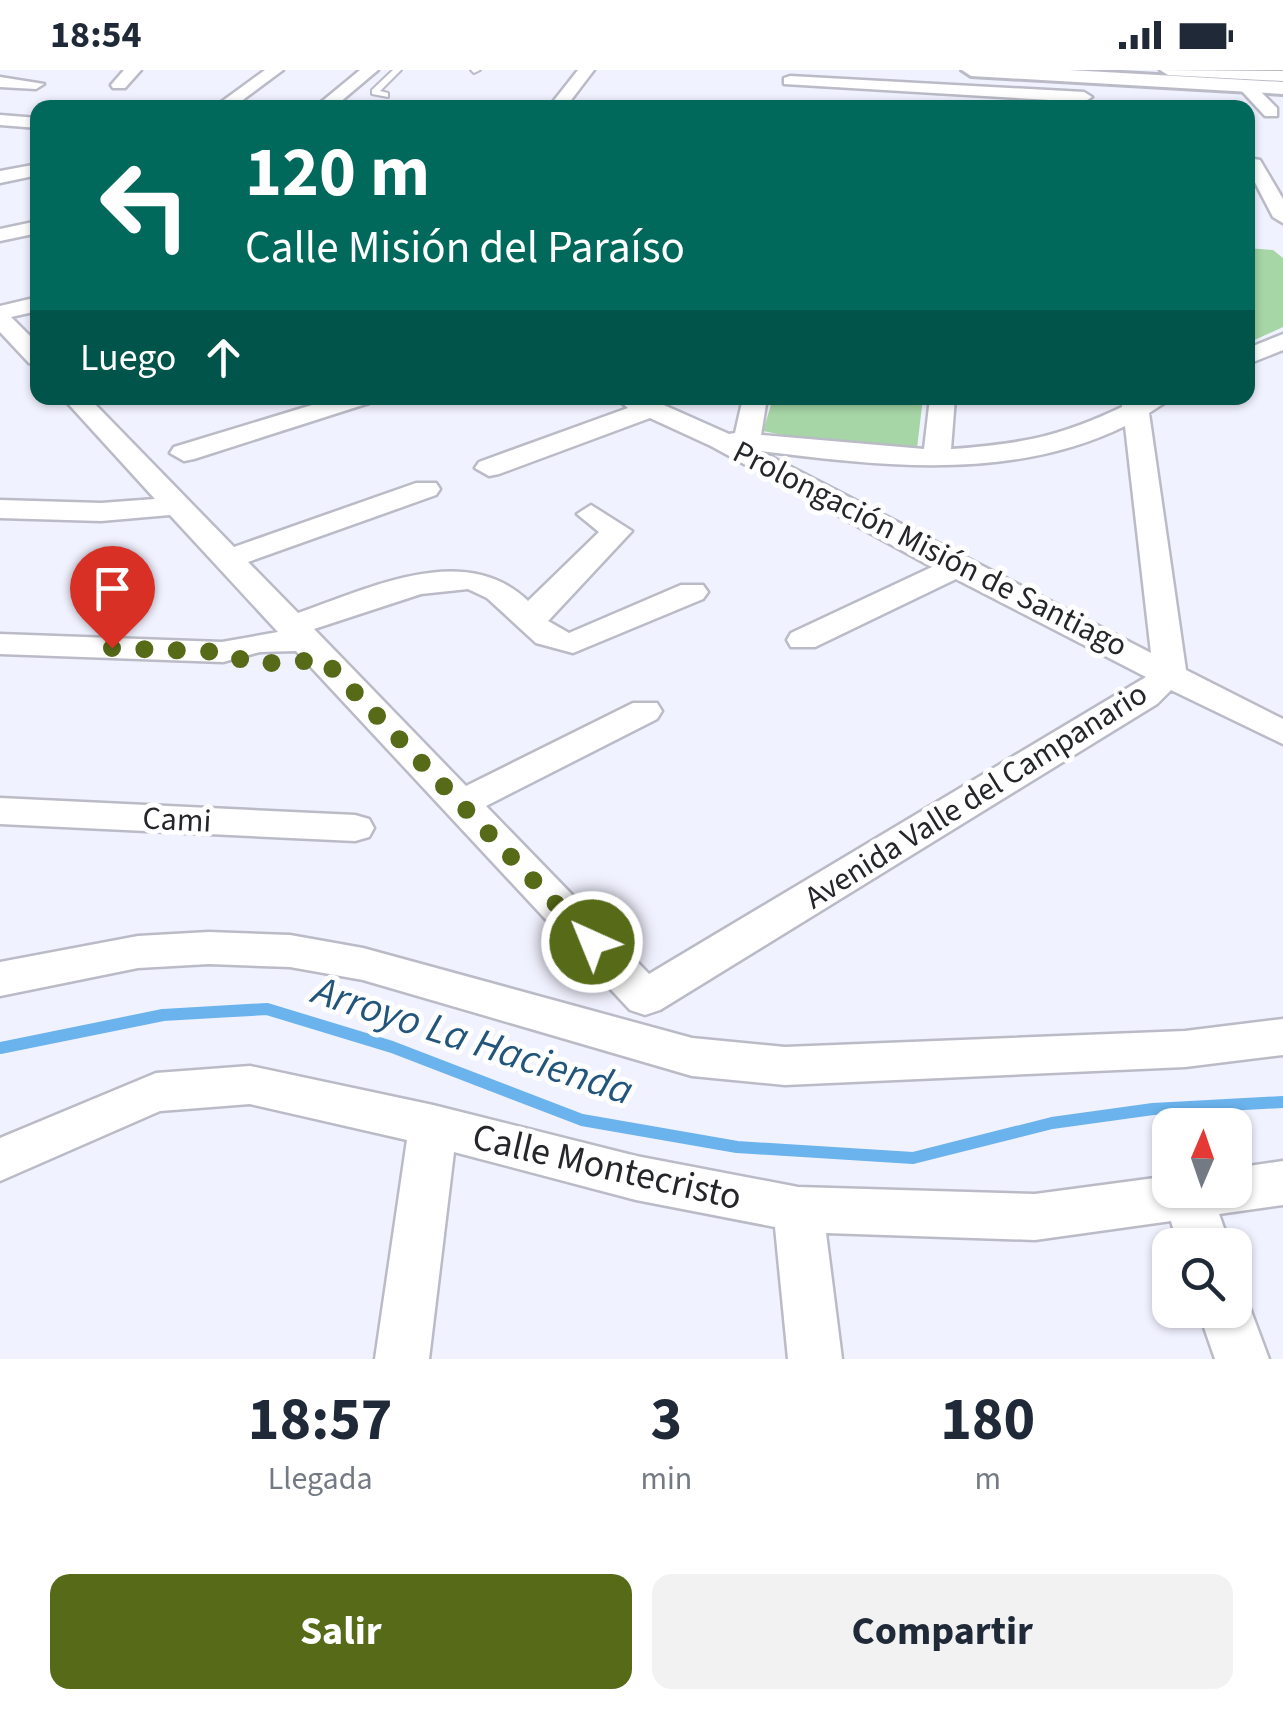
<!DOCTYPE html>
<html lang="es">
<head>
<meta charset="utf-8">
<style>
  :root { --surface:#fff; --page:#f2f2f3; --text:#1f2937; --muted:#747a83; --accent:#566a18 }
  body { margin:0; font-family:"Source Sans 3",sans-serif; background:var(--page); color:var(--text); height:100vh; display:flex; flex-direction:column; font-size:38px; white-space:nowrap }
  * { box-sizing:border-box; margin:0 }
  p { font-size:32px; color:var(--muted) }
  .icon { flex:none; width:55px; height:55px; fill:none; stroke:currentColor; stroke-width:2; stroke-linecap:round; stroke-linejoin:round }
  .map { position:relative; height:1289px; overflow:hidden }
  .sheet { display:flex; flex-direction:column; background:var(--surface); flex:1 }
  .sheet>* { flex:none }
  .hud { position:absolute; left:30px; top:30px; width:1225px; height:305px; border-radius:20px; box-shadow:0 2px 8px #0004; background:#00695c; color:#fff; overflow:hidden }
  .needle { width:65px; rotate:2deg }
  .fabs { position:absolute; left:1152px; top:1038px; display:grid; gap:20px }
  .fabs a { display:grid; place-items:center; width:100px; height:100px; border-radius:20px; background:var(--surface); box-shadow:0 2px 8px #0004; font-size:50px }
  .pin { position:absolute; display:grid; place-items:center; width:85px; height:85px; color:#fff; margin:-102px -42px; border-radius:50% 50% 50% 0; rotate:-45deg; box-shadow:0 0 10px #0007 }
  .pin .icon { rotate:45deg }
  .me { position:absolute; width:110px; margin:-55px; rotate:316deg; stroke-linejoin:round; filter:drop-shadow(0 0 8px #0008) }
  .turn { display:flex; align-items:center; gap:35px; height:210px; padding:0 50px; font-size:45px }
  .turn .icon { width:130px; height:130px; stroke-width:2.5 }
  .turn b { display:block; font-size:70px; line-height:85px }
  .then { display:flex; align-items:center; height:95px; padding:0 50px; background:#0003; gap:20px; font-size:38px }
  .eta { display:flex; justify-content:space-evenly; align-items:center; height:170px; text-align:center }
  .eta b { font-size:60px; font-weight:700; line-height:70px }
  .cta { display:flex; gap:20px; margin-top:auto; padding:20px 50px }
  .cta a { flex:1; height:115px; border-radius:20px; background:var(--accent); color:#fff; font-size:40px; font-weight:700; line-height:115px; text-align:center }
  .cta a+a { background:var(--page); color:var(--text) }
  .status { display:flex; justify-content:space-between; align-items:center; height:70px; padding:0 50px; background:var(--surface); direction:ltr }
  .status svg { height:28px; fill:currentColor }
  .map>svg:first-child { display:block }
  .green { fill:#a6d5a6 }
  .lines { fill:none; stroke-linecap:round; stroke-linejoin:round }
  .stream { stroke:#6bb3ed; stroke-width:12 }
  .service-casing { stroke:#babbc7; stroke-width:4 }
  .minor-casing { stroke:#babbc7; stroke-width:5 }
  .tertiary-casing { stroke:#babbc7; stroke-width:6 }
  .service { fill:#fff; fill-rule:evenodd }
  .minor { fill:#fff; fill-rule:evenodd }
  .tertiary { fill:#fff; fill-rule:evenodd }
  .route { stroke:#566a18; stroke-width:18; stroke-dasharray:0 32.4 }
  .labels { text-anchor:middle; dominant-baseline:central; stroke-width:10; stroke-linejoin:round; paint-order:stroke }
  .street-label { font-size:32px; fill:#25262a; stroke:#fff }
  .near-street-label { font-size:38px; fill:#25262a; stroke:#fff }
  .near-water-label { font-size:42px; font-style:italic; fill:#21557c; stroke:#fff }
</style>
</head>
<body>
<div class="status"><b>18:54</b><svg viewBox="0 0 49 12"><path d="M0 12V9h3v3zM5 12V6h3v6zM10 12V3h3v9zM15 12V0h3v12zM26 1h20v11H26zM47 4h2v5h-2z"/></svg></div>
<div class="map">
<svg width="1283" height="1289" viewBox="0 0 1283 1289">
  <rect width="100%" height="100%" fill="#f1f2ff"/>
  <g class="green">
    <polygon points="1248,178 1273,180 1283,188 1283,257 1248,273"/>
    <polygon points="773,328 923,328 917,378 808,370 763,361"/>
  </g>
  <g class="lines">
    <polyline class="stream" points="0,978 163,945 267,939 392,977 582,1050 737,1077 913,1088 1052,1053 1153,1039 1283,1032"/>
    <defs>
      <g id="service">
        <polygon points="393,0 401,0 380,21 388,23 388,27 372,24 372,20"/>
        <polygon points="471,0 480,0 474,3"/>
      </g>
      <g id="minor">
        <polygon points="124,0 141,0 125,18 113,18 111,15"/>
        <polygon points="265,0 283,0 232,38 213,38"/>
        <polygon points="360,0 378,0 333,38 314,38"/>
        <polygon points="578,0 594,0 565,38 548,38"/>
        <polygon points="1160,0 1283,1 1283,11 1168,5"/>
        <polygon points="790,6 1084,22 1092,27 1084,32 784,14 784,8"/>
        <polygon points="0,7 44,14 36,19 0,17"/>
        <polygon points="1239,12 1251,12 1277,38 1277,46 1265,46 1239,18"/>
        <polygon points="0,45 38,48 38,58 0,55"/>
        <polygon points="1254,89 1260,90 1283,129 1283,153 1273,147 1248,99 1248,90"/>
        <polygon points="38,94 38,105 0,113 0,101"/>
        <polygon points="38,151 38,163 0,171 0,159"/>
        <polygon points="38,227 38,241 11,247 38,274 38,295 29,293 0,262 0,236"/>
        <polygon points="1283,264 1283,280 1248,294 1248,278"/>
        <path d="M63 328H89L234 477 416 413H436L440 419 436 425 248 492 298 543C368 519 465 470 528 531L599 462 577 444 591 435 632 461 548 551 569 563 681 515H703L708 522 703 529 573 583 536 573 487 528 468 519 421 524 314 559 466 716 633 633H657L662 641 657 649 486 736 649 904 1146 607 956 509 815 577H791L787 570 791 563 932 497 711 376 650 348 499 404 489 406 475 398 479 392 628 338 616 328H648L729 364 735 363 743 328H767L761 365 924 379 930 328H955L951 379C1021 374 1059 367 1122 337V328H1172L1149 343 1186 600 1283 649V674L1171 620 1157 634 660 940 645 945 630 940 296 581 260 582 223 592 0 584V564L222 572 278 562 170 445 101 451 0 448V430L101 433 155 429ZM1125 356 1151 583 760 381C882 396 1011 412 1125 356Z"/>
        <polygon points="335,328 373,328 369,333 194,389 184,391 170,383 174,377"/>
        <polygon points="0,728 355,745 369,749 374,758 369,767 355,771 0,754"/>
        <polygon points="209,862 290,865 363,878 692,968 785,977 1185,961 1283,949 1283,985 1185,997 785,1015 692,1006 363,910 290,897 209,894 138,898 0,926 0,892 138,866"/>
        <polygon points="250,996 433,1035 636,1086 798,1117 1035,1124 1170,1106 1170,1120 1235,1120 1235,1098 1283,1091 1283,1135 1219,1144 1230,1175 1178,1175 1171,1151 1035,1170 826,1163 842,1289 788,1289 775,1157 636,1130 454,1082 429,1289 375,1289 407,1070 250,1034 160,1041 0,1111 0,1068 156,1003"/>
        <polygon points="1235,1219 1244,1222 1269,1289 1215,1289 1198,1240 1235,1240"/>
      </g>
      <polygon id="tertiary" points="962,0 1069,0 1283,12 1283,24 971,6"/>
    </defs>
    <use href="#service" class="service-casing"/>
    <use href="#minor" class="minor-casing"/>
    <use href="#tertiary" class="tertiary-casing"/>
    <use href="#service" class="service"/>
    <use href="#minor" class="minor"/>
    <use href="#tertiary" class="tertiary"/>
  </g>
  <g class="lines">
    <polyline class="route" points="112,578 223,582 252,594 324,590 592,872"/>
  </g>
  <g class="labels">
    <g class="street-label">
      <text transform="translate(930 479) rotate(27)">Prolongación Misión de Santiago</text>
      <text transform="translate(976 726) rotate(-32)">Avenida Valle del Campanario</text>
      <text transform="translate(177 750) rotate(3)">Cami</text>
    </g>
    <g class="near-street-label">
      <text transform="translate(607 1097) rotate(13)">Calle Montecristo</text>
    </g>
    <g class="near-water-label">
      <text transform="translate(473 971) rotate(18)">Arroyo La Hacienda</text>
    </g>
  </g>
</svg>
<div class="fabs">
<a><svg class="needle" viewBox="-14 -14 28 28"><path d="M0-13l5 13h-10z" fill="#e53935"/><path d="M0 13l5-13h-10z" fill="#747a83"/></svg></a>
<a><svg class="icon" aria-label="search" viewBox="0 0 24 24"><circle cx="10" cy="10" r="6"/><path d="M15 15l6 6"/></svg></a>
</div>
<div class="pin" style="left:112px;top:578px;background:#d93025"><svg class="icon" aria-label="arrive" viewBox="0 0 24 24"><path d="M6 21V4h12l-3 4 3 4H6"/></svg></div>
<svg class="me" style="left:592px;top:872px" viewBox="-20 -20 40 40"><circle r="17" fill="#566a18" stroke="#fff" stroke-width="3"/><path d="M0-11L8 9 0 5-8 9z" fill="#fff"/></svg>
<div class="hud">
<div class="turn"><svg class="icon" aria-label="left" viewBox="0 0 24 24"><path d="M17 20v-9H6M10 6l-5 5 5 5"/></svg><div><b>120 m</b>Calle Misión del Paraíso</div></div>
<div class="then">Luego<svg class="icon" aria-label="ahead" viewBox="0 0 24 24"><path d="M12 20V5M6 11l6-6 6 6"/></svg></div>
</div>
</div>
<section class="sheet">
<div class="eta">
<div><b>18:57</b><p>Llegada</p></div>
<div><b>3</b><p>min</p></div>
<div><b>180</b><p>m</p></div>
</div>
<div class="cta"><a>Salir</a><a>Compartir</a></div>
</section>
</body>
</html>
